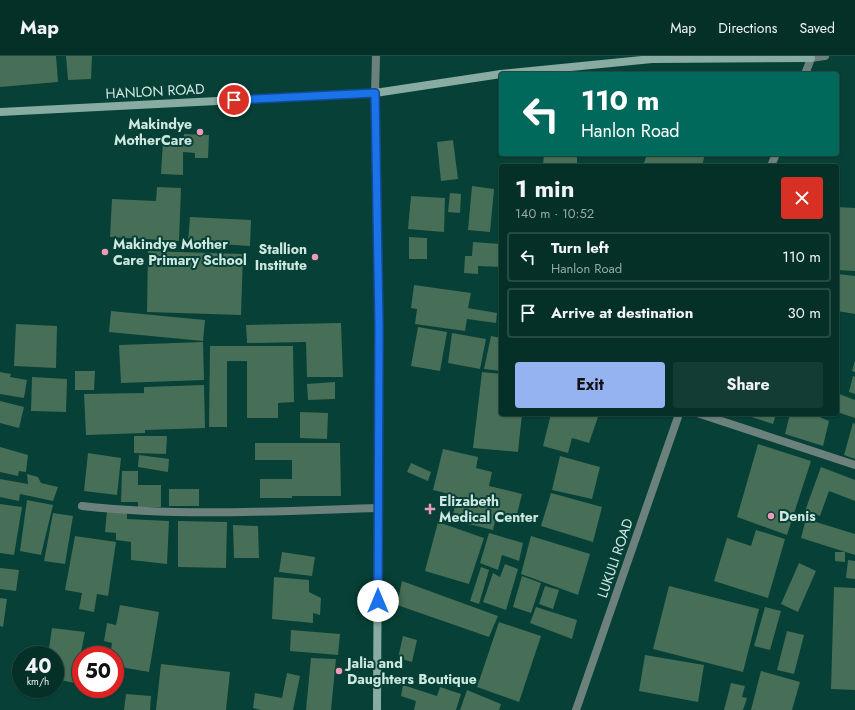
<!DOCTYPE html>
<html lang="en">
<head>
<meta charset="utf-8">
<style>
  :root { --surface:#043028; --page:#123c34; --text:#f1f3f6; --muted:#97a9a8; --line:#254b45; --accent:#95b2f1 }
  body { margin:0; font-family:Jost,sans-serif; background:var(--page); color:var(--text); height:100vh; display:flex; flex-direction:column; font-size:15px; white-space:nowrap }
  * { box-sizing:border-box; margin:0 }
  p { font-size:13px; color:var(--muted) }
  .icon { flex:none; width:22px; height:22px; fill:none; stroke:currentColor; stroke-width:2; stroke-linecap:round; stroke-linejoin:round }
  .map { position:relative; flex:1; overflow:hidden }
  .panel { position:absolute; left:499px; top:108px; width:340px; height:252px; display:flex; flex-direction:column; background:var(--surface); border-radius:4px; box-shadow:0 1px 3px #0004,0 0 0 1px var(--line) }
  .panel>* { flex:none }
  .top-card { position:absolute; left:499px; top:16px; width:340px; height:84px; border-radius:4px; box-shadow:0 1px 3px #0004,0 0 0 1px var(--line); background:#00695c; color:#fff; overflow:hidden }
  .speed { position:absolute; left:12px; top:590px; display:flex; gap:8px; font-size:20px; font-weight:700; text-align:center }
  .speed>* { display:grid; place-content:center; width:52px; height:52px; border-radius:50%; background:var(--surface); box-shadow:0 1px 3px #0004,0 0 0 1px var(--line); line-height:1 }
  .speed small { font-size:10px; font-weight:400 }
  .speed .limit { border:6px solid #d22; background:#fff; color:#111 }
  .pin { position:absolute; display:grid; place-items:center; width:34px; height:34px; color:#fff; margin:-17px; border:2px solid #fff; border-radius:50%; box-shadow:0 1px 4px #0007 }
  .me { position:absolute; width:44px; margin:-22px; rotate:0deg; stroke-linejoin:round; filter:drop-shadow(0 0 3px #0008) }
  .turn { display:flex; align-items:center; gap:14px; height:84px; padding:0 16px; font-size:18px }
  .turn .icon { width:52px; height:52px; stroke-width:2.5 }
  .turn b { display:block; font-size:28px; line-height:34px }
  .round { display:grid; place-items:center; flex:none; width:42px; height:42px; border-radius:4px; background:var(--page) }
  .overview { display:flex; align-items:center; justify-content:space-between; height:68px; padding:0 16px }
  h1 { font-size:24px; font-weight:700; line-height:30px }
  .primary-button { display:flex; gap:8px; margin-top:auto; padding:8px 16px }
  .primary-button a { flex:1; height:46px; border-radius:4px; background:var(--accent); color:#111; font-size:16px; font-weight:700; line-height:46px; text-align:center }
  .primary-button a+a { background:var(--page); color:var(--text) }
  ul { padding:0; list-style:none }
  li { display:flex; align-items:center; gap:12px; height:50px; margin:0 8px 6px; padding:0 8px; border:2px solid var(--line); border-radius:4px }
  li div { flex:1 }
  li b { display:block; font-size:15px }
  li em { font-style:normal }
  header { display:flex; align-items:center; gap:24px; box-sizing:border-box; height:56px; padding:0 20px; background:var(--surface); border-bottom:1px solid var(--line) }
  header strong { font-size:19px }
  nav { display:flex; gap:22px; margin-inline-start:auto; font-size:14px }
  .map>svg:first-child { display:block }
  .building { fill:#476e56 }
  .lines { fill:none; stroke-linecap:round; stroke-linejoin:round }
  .minor { stroke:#6c817b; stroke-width:8 }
  .tertiary { stroke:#6c817b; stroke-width:8 }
  .secondary { stroke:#88aba2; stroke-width:8 }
  .route-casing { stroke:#114b97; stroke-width:10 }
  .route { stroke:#1a73e8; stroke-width:7 }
  .poi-dot { fill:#ef9ab8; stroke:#064036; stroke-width:1.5 }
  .labels { text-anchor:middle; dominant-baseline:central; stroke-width:4; stroke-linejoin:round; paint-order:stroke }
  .street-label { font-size:14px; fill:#cee8e1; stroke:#064036 }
  .poi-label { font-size:14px; font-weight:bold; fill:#cee8e1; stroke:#064036; text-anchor:start }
</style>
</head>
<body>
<header>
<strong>Map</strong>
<nav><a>Map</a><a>Directions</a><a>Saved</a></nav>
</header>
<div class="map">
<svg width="855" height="654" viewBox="0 0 855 654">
  <rect width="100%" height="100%" fill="#064036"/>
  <g class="building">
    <polygon points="0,0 56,0 58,26 0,31"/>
    <polygon points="66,0 92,0 91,23 68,24"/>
    <polygon points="184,78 209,79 208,102 195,102 195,97 183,96 183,119 161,118 163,84 183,85"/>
    <polygon points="453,84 458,123 441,125 437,86"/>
    <polygon points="544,98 577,98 577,110 543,110"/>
    <polygon points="647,98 705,98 702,110 643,110"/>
    <polygon points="472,130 494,133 490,176 468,174"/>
    <polygon points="157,131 181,132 179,185 110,181 112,143 156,145"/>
    <polygon points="450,137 461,138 460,157 448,156"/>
    <polygon points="411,140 445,142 444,176 408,173"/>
    <polygon points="837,151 855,152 855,215 837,214"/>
    <polygon points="190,161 251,164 250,190 188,186"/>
    <polygon points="409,181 427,182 427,203 409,203"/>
    <polygon points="473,186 501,188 501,211 478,210 478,218 464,217 465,200 472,200"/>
    <polygon points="148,195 243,198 241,259 147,256"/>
    <polygon points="838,218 855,220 855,258 837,255"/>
    <polygon points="414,229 471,237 468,252 497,257 496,267 467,263 465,275 415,268 417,253 411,252"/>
    <polygon points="111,255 205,264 203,285 109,276"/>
    <polygon points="341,267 343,321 307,321 306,286 247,287 246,269"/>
    <polygon points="16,268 57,270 56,312 14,310"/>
    <polygon points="418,271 447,276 440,315 411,310"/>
    <polygon points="452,277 486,283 480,313 448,307"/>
    <polygon points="491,280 501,282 501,315 484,313"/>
    <polygon points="203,286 204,324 121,327 119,289"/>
    <polygon points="210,290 293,290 294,346 278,347 278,362 247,362 247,305 227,305 227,371 209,371"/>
    <polygon points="855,304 855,316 852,315"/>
    <polygon points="75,315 95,315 94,334 75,334"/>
    <polygon points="0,316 11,318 10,321 27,324 24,342 0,338"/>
    <polygon points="482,316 501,318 501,358 522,358 518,396 473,392"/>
    <polygon points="853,320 855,321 855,338 849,336"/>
    <polygon points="32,321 67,323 66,356 31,355"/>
    <polygon points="335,326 335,343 308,344 307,328"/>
    <polygon points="204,329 205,372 145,374 145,377 86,379 84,338 144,337 144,331"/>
    <polygon points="839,338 855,344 855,362 837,356"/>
    <polygon points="0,345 24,351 19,372 0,367"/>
    <polygon points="300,356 328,357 327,383 300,382"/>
    <polygon points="551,358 592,358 598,361 589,387 572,382 568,397 543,390"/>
    <polygon points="742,358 776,358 773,368"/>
    <polygon points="790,358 812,358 829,365 823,390 785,378"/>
    <polygon points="853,367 855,368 855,403 844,399"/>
    <polygon points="134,380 167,380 166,398 134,397"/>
    <polygon points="255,387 340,387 341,440 292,440 292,442 260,442 260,423 292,423 292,404 255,404"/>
    <polygon points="758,388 811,405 787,479 737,461"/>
    <polygon points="0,391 28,399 26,416 19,415 18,420 0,416"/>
    <polygon points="443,393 478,401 476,412 492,416 489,430 522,438 516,462 497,457 493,474 452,464 457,440 433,434"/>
    <polygon points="88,397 121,402 117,439 84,435"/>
    <polygon points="139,399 169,403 168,416 138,411"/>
    <polygon points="560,400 600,411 592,443 552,434"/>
    <polygon points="411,407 431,416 428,425 407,416"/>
    <polygon points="821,411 855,424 855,445 829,435 820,460 805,455"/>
    <polygon points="122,415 138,415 138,429 161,429 161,451 138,451 138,446 121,446"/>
    <polygon points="27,418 38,421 41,427 58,431 53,445 20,438 19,445 0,441 0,423 28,428"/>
    <rect x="169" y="433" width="30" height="17"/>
    <polygon points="551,437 602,451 593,486 541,470"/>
    <polygon points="27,444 53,449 41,499 20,495"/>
    <polygon points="0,448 22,451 14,499 0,497"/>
    <polygon points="107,455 127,456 127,463 169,465 167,508 131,504 131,486 116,484 116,477 105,476"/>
    <polygon points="53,457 73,460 65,508 44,505"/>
    <polygon points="806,463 855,478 855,499 801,482"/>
    <polygon points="178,465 227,466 226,512 178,511"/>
    <polygon points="438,466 484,482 469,528 425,515"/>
    <polygon points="233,469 258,470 259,502 234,502"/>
    <polygon points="756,474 785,483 768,542 714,525 727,482 751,490"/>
    <polygon points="489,477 523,487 519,505 502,499 498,514 480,507"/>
    <polygon points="75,480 116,486 108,540 97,538 94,556 79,553 82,537 65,534"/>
    <polygon points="531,480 590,498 578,539 521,518"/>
    <polygon points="282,496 315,501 312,520 279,516"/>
    <polygon points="835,496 845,496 845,506 835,505"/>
    <polygon points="848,504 855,505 855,523 846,522"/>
    <polygon points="799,507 816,515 798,556 781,548"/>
    <polygon points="505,508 518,513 506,554 483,546 493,517 500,521"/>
    <polygon points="481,511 489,514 479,548 470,545"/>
    <polygon points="0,512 19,514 16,535 0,533"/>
    <polygon points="522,520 541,527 531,557 513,551"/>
    <polygon points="274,521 309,524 309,536 321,542 320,559 313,557 313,567 272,563"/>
    <polygon points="402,525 498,560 489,581 397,549"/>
    <polygon points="545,530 559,534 553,553 539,548"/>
    <polygon points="669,530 759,553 743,616 653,593"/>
    <polygon points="834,531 855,532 855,634 831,633"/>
    <polygon points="0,542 7,543 3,571 0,570"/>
    <polygon points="120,549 159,556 149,616 115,610 115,599 110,599 112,587 104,585 107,567 116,569"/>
    <polygon points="536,551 577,564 572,583 530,567"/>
    <polygon points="765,551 781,555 770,594 754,590"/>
    <polygon points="499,566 541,580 519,646 477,631"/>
    <polygon points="52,572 85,576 75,627 55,623 55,599 48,599"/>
    <polygon points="291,574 340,578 338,599 290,595"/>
    <polygon points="787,575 804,579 794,618 777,614"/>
    <polygon points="403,580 417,584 412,606 398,602"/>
    <polygon points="645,599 704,609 698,646 639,635"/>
    <polygon points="311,602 336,603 331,654 306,654"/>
    <polygon points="161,608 230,616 226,654 156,654"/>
    <polygon points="761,615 800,626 792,654 751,654"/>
    <polygon points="287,617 300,620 293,654 261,654 253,652 255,637 282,642"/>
    <polygon points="731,627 745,630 742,641 747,642 743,654 724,654"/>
    <polygon points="403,629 437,640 440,631 461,638 456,654 414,654 416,645 401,640"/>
    <polygon points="467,634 501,648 499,654 460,654"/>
    <polygon points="126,638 151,640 150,654 124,654"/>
  </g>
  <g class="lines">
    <g class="minor">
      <polyline points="811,2 825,0"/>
      <polyline points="375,37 376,0"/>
      <polyline points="700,358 855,409"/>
      <path d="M82 450C181 461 280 455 378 452"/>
    </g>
    <g class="tertiary">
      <polyline points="805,18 812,0"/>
      <polyline points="771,110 776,98"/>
      <polyline points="576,654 679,358"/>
    </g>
    <g class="secondary">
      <polyline points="501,18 652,3 811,2"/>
      <polyline points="375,37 379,270 377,654"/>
      <polyline points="0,56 375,37 501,18"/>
    </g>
  </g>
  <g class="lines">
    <defs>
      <polyline id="route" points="234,44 375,37 379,270 378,545"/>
    </defs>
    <use href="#route" class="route-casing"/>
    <use href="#route" class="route"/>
  </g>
  <g class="poi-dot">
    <circle cx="200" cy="76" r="4"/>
    <circle cx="105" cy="196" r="4"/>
    <circle cx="315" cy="201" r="4"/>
    <path d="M428 447h4v4h4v4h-4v4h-4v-4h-4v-4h4z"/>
    <circle cx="771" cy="460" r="4"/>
    <circle cx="339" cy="615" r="4"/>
  </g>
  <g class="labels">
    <g class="street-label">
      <text transform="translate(155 35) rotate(-3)">HANLON ROAD</text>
      <text transform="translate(615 502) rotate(-71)">LUKULI ROAD</text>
    </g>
    <g class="poi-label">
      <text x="192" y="68" text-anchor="end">Makindye<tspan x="192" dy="16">MotherCare</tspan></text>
      <text x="113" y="188">Makindye Mother<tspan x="113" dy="16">Care Primary School</tspan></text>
      <text x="307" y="193" text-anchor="end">Stallion<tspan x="307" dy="16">Institute</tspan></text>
      <text x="439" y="445">Elizabeth<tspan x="439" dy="16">Medical Center</tspan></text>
      <text x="779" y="460">Denis</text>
      <text x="347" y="607">Jalia and<tspan x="347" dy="16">Daughters Boutique</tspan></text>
    </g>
  </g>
</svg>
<div class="speed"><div>40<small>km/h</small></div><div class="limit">50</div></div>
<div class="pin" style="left:234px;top:44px;background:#d93025"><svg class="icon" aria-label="arrive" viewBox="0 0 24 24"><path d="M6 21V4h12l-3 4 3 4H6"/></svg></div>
<svg class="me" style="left:378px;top:545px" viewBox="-20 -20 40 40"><circle r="19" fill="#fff"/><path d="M0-13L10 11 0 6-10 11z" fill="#1a73e8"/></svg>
<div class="top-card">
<div class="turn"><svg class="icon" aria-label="left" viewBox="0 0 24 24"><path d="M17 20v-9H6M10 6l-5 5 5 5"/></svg><div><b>110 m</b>Hanlon Road</div></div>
</div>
<section class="panel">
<div class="overview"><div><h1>1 min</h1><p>140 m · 10:52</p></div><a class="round" style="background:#d93025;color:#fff"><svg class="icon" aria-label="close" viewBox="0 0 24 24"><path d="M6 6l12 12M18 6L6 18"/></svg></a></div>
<ul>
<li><svg class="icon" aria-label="left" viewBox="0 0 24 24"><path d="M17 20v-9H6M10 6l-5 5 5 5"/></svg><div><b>Turn left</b><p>Hanlon Road</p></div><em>110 m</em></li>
<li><svg class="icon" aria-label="arrive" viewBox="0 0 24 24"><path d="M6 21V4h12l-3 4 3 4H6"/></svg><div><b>Arrive at destination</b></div><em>30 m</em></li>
</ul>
<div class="primary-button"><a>Exit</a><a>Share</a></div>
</section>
</div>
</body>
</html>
